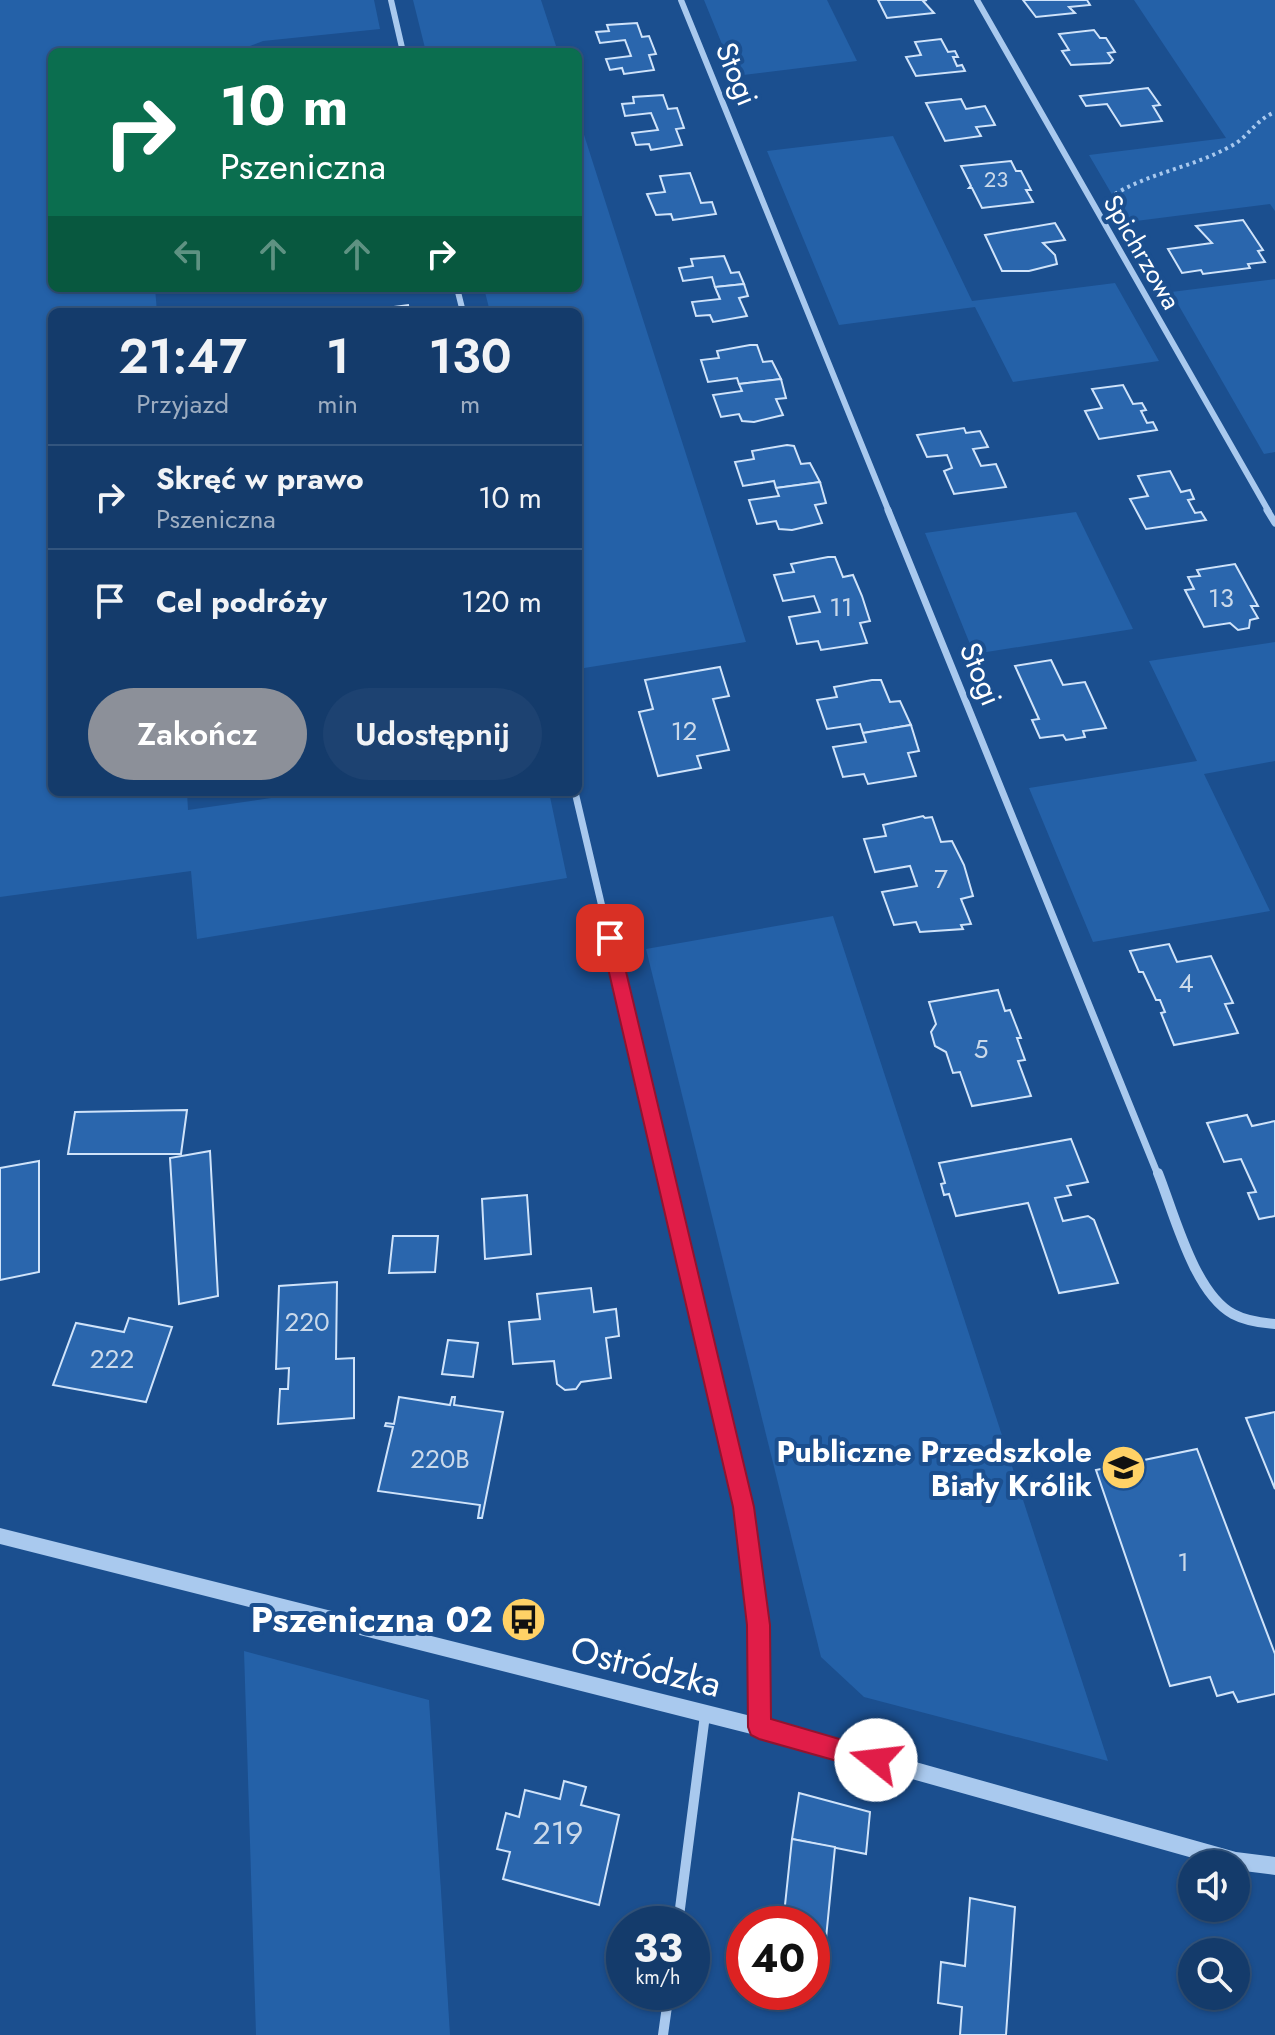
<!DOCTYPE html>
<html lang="pl">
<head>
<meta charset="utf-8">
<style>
  :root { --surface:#143b6b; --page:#1d4271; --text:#f1f3f6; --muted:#9dadc1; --line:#33557e; --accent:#8c9099 }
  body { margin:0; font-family:Jost,sans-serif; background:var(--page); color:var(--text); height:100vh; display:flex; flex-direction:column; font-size:30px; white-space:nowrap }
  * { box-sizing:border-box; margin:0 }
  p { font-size:26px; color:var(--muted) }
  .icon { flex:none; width:44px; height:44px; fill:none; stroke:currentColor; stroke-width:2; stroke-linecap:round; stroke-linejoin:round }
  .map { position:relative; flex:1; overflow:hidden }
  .panel { position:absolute; left:48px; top:308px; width:534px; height:488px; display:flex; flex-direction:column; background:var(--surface); border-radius:12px; box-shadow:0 2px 6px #0004,0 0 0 2px var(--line) }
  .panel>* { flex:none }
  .hud { position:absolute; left:48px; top:48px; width:534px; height:244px; border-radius:12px; box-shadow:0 2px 6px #0004,0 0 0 2px var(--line); background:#0b6e4f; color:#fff; overflow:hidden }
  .controls { position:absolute; left:1178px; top:1850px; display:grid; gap:16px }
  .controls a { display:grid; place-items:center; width:72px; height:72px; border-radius:50%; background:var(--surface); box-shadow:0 2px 6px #0004,0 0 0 2px var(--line); font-size:40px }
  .speed { position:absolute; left:606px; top:1906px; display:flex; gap:16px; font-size:40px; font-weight:700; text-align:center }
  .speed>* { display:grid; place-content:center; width:104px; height:104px; border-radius:50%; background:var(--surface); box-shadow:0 2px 6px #0004,0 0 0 2px var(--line); line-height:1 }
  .speed small { font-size:20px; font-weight:400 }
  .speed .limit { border:12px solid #d22; background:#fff; color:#111 }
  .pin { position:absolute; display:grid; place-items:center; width:68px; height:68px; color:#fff; margin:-34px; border-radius:16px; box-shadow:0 4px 12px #0006 }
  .me { position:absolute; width:88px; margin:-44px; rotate:286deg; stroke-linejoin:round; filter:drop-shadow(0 0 6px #0008) }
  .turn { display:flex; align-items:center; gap:28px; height:168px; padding:0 40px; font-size:36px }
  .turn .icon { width:104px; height:104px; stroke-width:2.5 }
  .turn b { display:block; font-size:56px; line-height:68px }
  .lanes { display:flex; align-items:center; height:76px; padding:0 40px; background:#0003; justify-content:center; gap:40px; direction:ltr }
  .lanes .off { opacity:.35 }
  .eta { display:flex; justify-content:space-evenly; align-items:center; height:136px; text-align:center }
  .eta b { font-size:48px; font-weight:600; line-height:56px }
  .button { display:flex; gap:16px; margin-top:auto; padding:16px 40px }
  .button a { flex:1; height:92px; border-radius:48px; background:var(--accent); color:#fff; font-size:32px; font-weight:600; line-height:92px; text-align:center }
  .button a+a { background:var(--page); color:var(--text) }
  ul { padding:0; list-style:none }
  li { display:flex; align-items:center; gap:24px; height:104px; padding:0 40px; border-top:2px solid var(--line) }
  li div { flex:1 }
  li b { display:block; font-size:30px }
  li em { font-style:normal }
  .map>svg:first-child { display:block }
  .green { fill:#2461a8 }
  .building { fill:#2a66ad; stroke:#cfe3fa; stroke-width:2 }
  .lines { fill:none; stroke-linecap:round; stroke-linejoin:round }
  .path { stroke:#a9c9ee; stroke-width:4; stroke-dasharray:3 4; stroke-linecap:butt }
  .minor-far2 { stroke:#a9c9ee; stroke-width:6 }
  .minor-far1 { stroke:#a9c9ee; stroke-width:7 }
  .minor { stroke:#a9c9ee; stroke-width:10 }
  .tertiary { fill:#a9c9ee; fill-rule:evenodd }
  .route { fill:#e11d48; stroke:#92132f; stroke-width:2 }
  .labels { text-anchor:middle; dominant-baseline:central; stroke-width:8; stroke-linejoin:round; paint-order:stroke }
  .far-number-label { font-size:22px; fill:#cad9ea }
  .far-street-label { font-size:26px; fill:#fff; stroke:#1b4f8f }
  .number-label { font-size:26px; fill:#cad9ea }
  .street-label { font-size:30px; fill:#fff; stroke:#1b4f8f }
  .poi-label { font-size:30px; font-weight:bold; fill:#fff; stroke:#1b4f8f; text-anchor:end }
  .near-number-label { font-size:32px; fill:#cad9ea }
  .near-poi-label { font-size:36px; font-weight:bold; fill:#fff; stroke:#1b4f8f; text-anchor:end }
  .near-street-label { font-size:36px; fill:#fff; stroke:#1b4f8f }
</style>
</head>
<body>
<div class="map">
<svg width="1275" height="2035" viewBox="0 0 1275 2035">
  <rect width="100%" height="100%" fill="#1b4f8f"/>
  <g class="green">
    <polygon points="0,0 374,0 380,29 263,41 234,52 52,52 52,288 155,288 157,312 52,312 52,792 187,792 188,810 312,792 549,792 567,878 197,939 191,871 0,897"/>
    <polygon points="413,0 541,0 558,52 426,52"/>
    <polygon points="704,0 827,0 857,61 735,76"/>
    <polygon points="1134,0 1275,0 1275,211 1270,204 1128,222 1089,155 1226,138"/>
    <polygon points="578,116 746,642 578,669 578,312 490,312 484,288 578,288"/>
    <polygon points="893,136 972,301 1115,283 1159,361 1013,382 975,307 839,325 767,151"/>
    <polygon points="1275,279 1275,452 1264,454 1171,292"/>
    <polygon points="1076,512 1133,629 974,654 925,533"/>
    <polygon points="1275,642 1275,761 1204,774 1270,911 1093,942 1029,788 1197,761 1149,661"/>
    <polygon points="833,916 1108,1761 864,1697 821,1657 646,949"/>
    <polygon points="244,1651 429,1700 450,2035 256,2035"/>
  </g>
  <g class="building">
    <polygon points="878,0 927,0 923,1 934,13 887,18"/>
    <polygon points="1023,0 1087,0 1090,5 1069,7 1075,13 1036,17"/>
    <polygon points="637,23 642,37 649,36 656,54 649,55 654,70 624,74 622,68 610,70 606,59 631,56 625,40 600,43 596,32 609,31 607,25"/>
    <polygon points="1094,30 1100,38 1106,38 1115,52 1108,53 1113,60 1110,63 1071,65 1062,51 1069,50 1059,34"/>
    <polygon points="941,39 948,52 955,51 958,57 953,57 957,66 962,65 965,71 916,76 906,57 921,55 915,42"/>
    <polygon points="1148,88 1160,105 1153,106 1162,121 1121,126 1107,104 1086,106 1080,96"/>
    <polygon points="663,95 668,109 677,108 684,128 676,129 682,145 651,150 649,144 636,145 632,133 658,130 651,113 625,116 622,104 634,103 633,97"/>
    <polygon points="961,99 966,109 985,106 995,125 976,127 981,136 945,141 926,103"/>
    <polygon points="1011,161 1016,171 1021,171 1031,190 1026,190 1033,202 982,208 972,188 969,188 971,186 961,166"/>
    <polygon points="690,173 701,203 712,202 716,214 673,220 671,214 656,215 647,194 665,192 660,176"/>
    <polygon points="1243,220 1263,250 1258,251 1265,262 1248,264 1250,268 1203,274 1201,270 1182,273 1168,249 1212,243 1196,226"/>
    <polygon points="1055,223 1065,240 1043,243 1055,255 1057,264 1029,271 1002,271 985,235"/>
    <polygon points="724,256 731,273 739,272 744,284 715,287 712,277 683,281 679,268 693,266 691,259"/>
    <polygon points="744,284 748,296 739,298 747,316 713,322 710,315 696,316 692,302 720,299 715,287"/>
    <polygon points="408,305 409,312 379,312 378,309"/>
    <polygon points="750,345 757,345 763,362 772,361 781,379 739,384 737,378 708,382 701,360 719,358 717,351"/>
    <polygon points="781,379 786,398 776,399 783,415 754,422 742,421 739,414 721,417 713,395 742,391 739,384"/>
    <polygon points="1123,385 1133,404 1142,403 1146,410 1141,411 1147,423 1153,422 1157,430 1099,439 1085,411 1102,408 1092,389"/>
    <polygon points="964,428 966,433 980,431 988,447 973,449 981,466 996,464 1006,487 954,494 944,471 952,468 947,455 927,457 917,435"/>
    <polygon points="787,445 794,446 801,464 810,463 820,482 776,488 774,481 743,486 735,462 754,459 752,451"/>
    <polygon points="1170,471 1181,492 1190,490 1194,499 1188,500 1195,513 1201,512 1206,520 1146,529 1130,499 1148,496 1138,476"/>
    <polygon points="820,482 826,503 815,505 822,523 792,530 779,529 776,521 757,524 749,500 779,496 776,488"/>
    <polygon points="828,557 835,557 843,577 853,575 862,596 870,621 860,623 867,643 821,650 818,641 797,644 789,617 820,612 814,596 783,601 774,575 794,572 791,564"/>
    <polygon points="1235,564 1258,606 1251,606 1258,618 1250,620 1249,628 1238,630 1230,623 1204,627 1185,590 1194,589 1188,577 1200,576 1197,570"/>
    <polygon points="1051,660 1063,685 1085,682 1106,728 1083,731 1085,737 1066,740 1063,735 1040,738 1032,720 1039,719 1015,666"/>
    <polygon points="720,667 729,696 713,699 729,750 697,756 701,768 658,776 639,712 653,709 645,680"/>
    <polygon points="872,680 881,680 890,702 900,701 911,725 863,733 860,724 827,729 817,700 837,697 834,687"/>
    <polygon points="911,725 919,751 908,753 916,776 868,784 864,774 843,777 833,747 866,742 863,733"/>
    <polygon points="923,816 925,818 932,817 941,842 952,841 964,865 973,896 961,899 971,924 961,925 963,929 920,932 916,922 894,925 882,892 917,886 910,866 875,872 864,839 886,836 883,825"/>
    <polygon points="1169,944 1177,962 1211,956 1233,1003 1225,1004 1238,1033 1174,1045 1161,1013 1165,1012 1160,1000 1156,1000 1143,972 1139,972 1130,951"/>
    <polygon points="998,990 1005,1011 1010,1010 1021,1038 1017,1038 1025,1060 1018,1061 1031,1096 972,1106 960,1072 953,1073 946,1052 935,1046 931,1032 936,1024 929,1002"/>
    <polygon points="187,1110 181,1154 68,1154 75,1112"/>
    <polygon points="1247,1115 1252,1126 1275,1121 1275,1216 1259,1219 1248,1193 1256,1192 1241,1159 1224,1162 1207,1123"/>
    <polygon points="1071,1139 1088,1182 1067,1186 1071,1195 1055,1198 1063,1221 1088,1216 1094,1220 1118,1283 1059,1293 1028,1203 956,1216 949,1194 944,1195 941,1184 945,1183 939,1163"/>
    <polygon points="210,1151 218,1296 179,1304 170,1158"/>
    <polygon points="39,1161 39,1272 0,1280 0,1168"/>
    <polygon points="527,1195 531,1254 485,1259 482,1199"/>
    <polygon points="393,1236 438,1236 435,1272 389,1273"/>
    <polygon points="337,1282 336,1359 354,1358 354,1418 278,1424 280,1389 288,1389 289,1368 276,1369 279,1286"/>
    <polygon points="591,1288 594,1312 616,1309 619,1336 606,1338 611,1378 581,1382 576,1389 565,1390 557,1384 554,1361 513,1364 509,1322 540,1319 537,1294"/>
    <polygon points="129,1318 172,1327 146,1402 53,1385 76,1323 124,1332"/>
    <polygon points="448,1340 478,1343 473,1377 442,1374"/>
    <polygon points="399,1397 450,1405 452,1397 455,1397 454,1405 503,1412 482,1518 478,1518 480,1505 378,1491 393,1427 385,1426 386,1423 394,1424"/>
    <polygon points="1275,1412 1275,1489 1246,1418"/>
    <polygon points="1197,1449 1275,1654 1275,1694 1238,1702 1233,1692 1217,1696 1210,1677 1170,1686 1096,1470"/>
    <polygon points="564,1781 586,1787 581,1805 619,1815 599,1905 503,1879 510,1852 497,1849 506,1813 519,1817 525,1790 560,1799"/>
    <polygon points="799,1793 870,1812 866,1854 792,1839"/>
    <polygon points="792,1839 835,1847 822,1979 812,1977 812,1924 783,1924"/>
    <polygon points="970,1898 1015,1907 1006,2035 960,2035 962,2007 938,2003 941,1962 965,1966"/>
  </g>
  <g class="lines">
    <path class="path" d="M1115 194C1152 172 1194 167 1231 146 1249 137 1254 121 1275 112"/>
    <g class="minor-far2">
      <polyline points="391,0 403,52"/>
      <polyline points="681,0 889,512"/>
      <polyline points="977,0 1269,512"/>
      <polyline points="457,288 463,312"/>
    </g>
    <g class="minor-far1">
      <polyline points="888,510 1158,1175"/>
      <polyline points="1267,510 1275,523"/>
      <polyline points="575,792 665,1175"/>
    </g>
    <g class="minor">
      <polyline points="665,1173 743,1507 759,1625 759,1726"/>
      <path d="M1158 1173C1174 1213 1194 1293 1233 1314 1246 1321 1261 1323 1275 1324"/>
      <polyline points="678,1924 705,1715"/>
      <polyline points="663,2035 669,1992"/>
    </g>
    <polygon class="tertiary" points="0,1528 759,1718 1236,1852 1275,1857 1275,1875 1236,1870 1236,1864 1214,1864 759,1736 0,1544"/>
  </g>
  <polygon class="route" points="610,931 618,938 754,1507 770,1625 771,1719 884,1752 887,1760 884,1768 876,1772 759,1739 751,1735 748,1727 747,1625 733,1507 601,938"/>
  <defs>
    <symbol id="school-disc" viewBox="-11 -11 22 22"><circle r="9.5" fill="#ffd166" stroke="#1b4f8f"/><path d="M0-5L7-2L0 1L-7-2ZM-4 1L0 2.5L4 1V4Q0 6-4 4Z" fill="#111"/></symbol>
    <symbol id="bus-disc" viewBox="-11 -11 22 22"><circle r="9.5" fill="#ffd166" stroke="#1b4f8f"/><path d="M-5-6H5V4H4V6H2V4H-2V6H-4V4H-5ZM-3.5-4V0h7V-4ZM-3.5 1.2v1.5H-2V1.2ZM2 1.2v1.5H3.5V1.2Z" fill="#111"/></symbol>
  </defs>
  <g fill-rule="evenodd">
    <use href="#school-disc" x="1098" y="1442" width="51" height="51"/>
    <use href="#bus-disc" x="498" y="1594" width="51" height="51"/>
  </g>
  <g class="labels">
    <g class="far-number-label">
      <text x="996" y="179">23</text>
    </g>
    <g class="far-street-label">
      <text transform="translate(1142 252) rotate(60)">Spichrzowa</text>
    </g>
    <g class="number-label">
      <text x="1221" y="598">13</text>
      <text x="841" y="607">11</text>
      <text x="684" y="731">12</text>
      <text x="941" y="879">7</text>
      <text x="1186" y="983">4</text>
      <text x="981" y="1049">5</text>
      <text x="307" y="1322">220</text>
      <text x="112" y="1359">222</text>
      <text x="440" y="1459">220B</text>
      <text x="1183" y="1562">1</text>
    </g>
    <g class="street-label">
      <text transform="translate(737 74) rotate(68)">Stogi</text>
      <text transform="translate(981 674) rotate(68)">Stogi</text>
    </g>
    <g class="poi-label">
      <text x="1092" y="1451">Publiczne Przedszkole<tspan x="1092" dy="34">Biały Królik</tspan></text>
    </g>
    <g class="near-number-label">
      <text x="558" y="1833">219</text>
    </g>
    <g class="near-poi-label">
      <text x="493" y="1619">Pszeniczna 02</text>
    </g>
    <g class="near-street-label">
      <text transform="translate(646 1666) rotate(14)">Ostródzka</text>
    </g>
  </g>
</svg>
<div class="controls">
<a><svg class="icon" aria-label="sound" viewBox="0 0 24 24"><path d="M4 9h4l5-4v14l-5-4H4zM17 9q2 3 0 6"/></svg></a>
<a><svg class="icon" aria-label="search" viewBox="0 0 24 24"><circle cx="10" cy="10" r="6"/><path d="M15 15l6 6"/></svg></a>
</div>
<div class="speed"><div>33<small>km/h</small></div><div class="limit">40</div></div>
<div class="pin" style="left:610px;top:938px;background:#d93025"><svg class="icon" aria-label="arrive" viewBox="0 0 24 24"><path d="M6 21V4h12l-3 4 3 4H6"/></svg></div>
<svg class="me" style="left:876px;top:1760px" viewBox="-20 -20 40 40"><circle r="19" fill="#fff"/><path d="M0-13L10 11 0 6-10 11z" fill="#e11d48"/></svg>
<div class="hud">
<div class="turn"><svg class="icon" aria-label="right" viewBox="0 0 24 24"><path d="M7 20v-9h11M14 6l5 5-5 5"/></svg><div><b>10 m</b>Pszeniczna</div></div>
<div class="lanes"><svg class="icon off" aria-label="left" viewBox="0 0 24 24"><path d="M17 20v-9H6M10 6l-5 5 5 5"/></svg><svg class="icon off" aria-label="ahead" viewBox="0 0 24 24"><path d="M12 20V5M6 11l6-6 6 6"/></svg><svg class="icon off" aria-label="ahead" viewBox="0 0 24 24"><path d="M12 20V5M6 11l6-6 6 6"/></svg><svg class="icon" aria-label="right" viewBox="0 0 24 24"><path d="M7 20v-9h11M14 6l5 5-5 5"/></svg></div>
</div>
<section class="panel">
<div class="eta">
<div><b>21:47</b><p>Przyjazd</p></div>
<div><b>1</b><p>min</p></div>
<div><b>130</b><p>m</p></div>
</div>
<ul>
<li><svg class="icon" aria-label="right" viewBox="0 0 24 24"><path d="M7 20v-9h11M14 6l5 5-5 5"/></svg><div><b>Skręć w prawo</b><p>Pszeniczna</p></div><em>10 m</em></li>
<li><svg class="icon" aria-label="arrive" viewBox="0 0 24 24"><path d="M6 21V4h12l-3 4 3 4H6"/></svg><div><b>Cel podróży</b></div><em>120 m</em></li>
</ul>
<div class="button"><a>Zakończ</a><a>Udostępnij</a></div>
</section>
</div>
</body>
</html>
